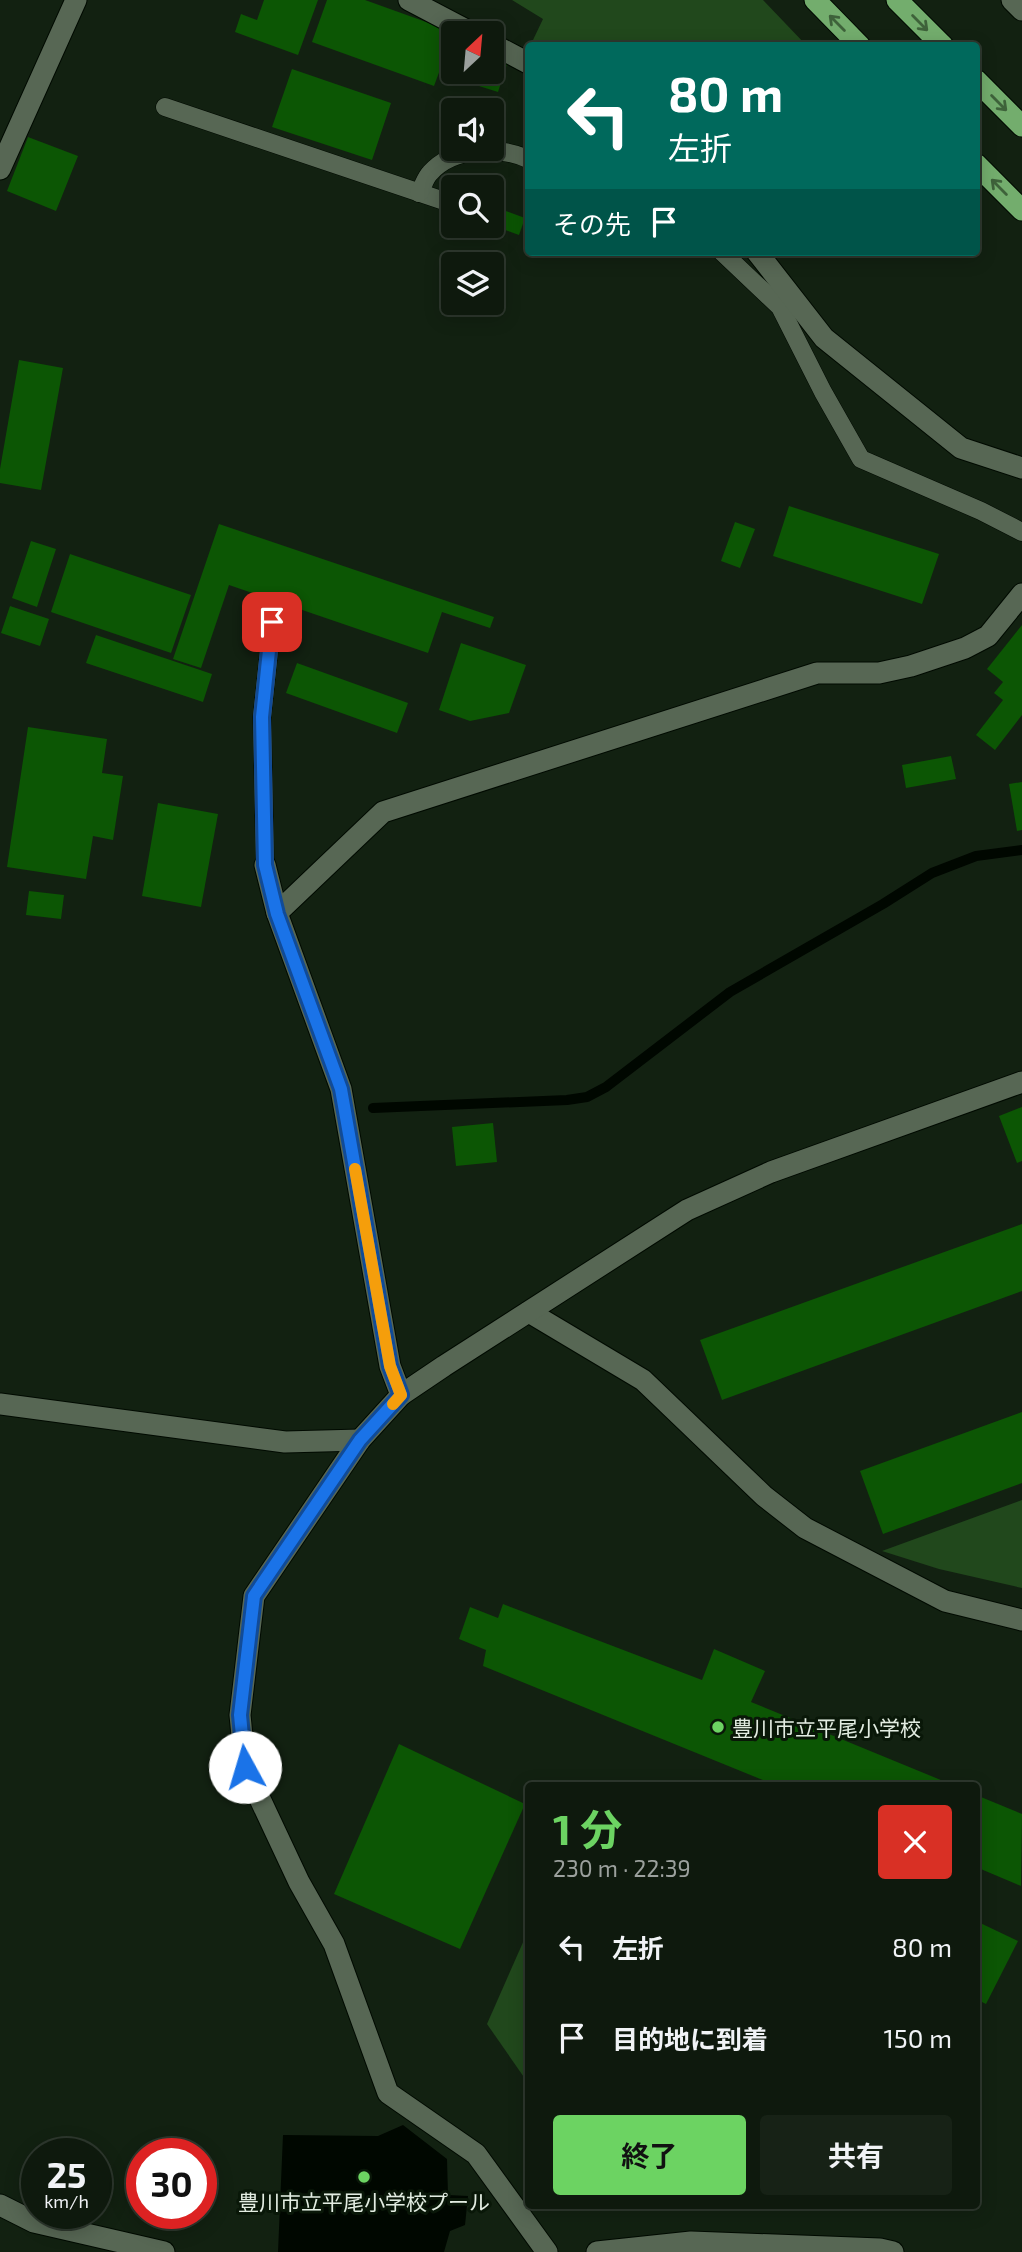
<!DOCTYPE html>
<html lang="ja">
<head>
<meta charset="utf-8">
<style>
  :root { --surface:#0e190d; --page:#172216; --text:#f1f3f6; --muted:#9ba09d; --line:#2e382e; --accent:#6cd362 }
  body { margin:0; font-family:"Exo 2","Noto Sans JP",sans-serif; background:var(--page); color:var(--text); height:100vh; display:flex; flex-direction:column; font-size:26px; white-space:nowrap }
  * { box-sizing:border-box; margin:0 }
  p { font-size:23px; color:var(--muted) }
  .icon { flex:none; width:38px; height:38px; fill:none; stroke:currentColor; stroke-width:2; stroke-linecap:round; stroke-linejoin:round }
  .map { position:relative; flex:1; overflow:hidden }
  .side { position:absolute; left:525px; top:1782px; width:455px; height:427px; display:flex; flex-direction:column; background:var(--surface); border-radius:7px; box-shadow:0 4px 18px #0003,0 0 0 2px var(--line) }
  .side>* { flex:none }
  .guide { position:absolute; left:525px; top:42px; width:455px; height:214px; border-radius:7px; box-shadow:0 4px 18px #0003,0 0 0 2px var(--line); background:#00695c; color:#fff; overflow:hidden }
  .needle { width:46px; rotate:26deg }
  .controls { position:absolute; left:441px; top:21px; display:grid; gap:14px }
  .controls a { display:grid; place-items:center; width:63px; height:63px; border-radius:7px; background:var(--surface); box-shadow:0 4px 18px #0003,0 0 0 2px var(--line); font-size:35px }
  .speed { position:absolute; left:21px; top:2138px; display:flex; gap:14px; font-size:35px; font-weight:700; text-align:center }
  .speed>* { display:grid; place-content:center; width:91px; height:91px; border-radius:50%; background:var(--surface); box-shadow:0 4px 18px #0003,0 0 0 2px var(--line); line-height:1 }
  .speed small { font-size:18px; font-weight:400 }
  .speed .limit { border:10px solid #d22; background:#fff; color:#111 }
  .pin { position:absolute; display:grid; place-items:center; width:60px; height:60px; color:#fff; margin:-30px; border-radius:14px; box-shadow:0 4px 10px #0006 }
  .me { position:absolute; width:77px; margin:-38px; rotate:354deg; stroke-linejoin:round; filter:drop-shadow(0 0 5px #0008) }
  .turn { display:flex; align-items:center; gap:24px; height:147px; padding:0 28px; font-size:32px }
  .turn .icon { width:91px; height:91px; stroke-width:2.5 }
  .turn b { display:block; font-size:49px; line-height:60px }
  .then { display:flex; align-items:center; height:66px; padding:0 28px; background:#0003; gap:14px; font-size:26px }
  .round { display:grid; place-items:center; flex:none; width:74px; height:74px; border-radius:7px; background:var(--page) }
  .head { display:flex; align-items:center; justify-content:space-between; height:119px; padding:0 28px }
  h1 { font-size:42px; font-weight:700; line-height:52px; color:var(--accent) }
  .action { display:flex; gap:14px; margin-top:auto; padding:14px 28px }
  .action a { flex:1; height:80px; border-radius:7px; background:var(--accent); color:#111; font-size:28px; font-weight:700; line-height:80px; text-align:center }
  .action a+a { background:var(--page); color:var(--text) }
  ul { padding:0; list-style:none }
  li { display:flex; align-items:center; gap:21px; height:91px; padding:0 28px }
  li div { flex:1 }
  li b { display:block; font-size:26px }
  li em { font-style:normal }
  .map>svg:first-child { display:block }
  .green { fill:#21481c }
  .water { fill:#000700 }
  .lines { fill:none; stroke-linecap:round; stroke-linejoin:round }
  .stream { stroke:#000700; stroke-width:10 }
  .building { fill:#0c5604 }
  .service-casing { stroke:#010a01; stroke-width:19 }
  .minor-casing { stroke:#010a01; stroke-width:23 }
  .motorway-casing { stroke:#010a01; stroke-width:23 }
  .service { stroke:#576754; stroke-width:18 }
  .minor { stroke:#576754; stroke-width:21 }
  .motorway { stroke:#73ad6d; stroke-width:21 }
  .oneway { stroke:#3e623a }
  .route-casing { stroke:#114b97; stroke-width:18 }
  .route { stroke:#1a73e8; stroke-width:12 }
  .slow { stroke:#f59e0b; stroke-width:12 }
  .poi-dot { fill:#6cd362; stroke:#091708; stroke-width:2.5 }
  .labels { text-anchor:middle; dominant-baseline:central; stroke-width:6; stroke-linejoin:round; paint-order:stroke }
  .poi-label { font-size:21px; fill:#e3ede2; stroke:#091708; text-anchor:start }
</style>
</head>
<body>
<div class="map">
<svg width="1022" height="2252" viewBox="0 0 1022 2252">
  <rect width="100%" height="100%" fill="#122111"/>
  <g class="green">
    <polygon points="512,0 763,0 806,45 541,45 533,40 543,19"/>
    <polygon points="1022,1500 1022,1588 939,1569 882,1551"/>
    <polygon points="528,1931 528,2083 487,2024"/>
  </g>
  <polygon class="water" points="403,2125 447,2159 448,2195 468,2196 465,2225 450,2231 444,2252 278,2252 283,2135 378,2136"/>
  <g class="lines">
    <polyline class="stream" points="373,1108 567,1100 587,1097 606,1087 730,992 883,904 932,873 976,856 1022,850"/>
  </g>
  <g class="building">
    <polygon points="264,0 318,0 298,55 235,32 241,14 257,20"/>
    <polygon points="327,0 365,0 454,32 434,86 312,42"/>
    <polygon points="492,59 507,64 498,92 463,81 466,72 492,72"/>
    <polygon points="292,69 391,103 372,160 272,127"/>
    <polygon points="28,137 78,156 56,211 7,191"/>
    <polygon points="492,206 525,218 519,235 492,225"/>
    <polygon points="19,360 63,368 41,490 0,483 0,469"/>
    <polygon points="789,506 939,554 922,604 773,556"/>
    <polygon points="735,522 755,529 740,568 721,561"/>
    <polygon points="219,524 494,617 490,628 442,612 428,653 229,585 201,668 173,659"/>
    <polygon points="31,541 56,549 37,607 12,598"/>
    <polygon points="70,554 191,595 171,653 51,612"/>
    <polygon points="10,606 49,619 40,646 1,633"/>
    <polygon points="1022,625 1022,715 995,750 976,735 1003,700 994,693 1003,682 987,669"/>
    <polygon points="96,635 212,674 203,702 86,663"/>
    <polygon points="461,643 526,665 509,713 470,721 439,710"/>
    <polygon points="297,663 408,703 397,733 286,693"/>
    <polygon points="28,727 107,739 102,773 123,776 113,840 93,836 86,879 7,867"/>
    <polygon points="951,756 956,779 906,788 902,765"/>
    <polygon points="1022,782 1022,830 1017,831 1009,784"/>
    <polygon points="158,803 218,814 201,907 142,896"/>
    <polygon points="29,891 64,895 61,919 26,915"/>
    <polygon points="1022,1107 1022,1161 1017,1163 999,1116"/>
    <polygon points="493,1123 497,1162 456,1166 452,1127"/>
    <polygon points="1022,1224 1022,1291 722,1400 700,1340"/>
    <polygon points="1022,1412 1022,1483 883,1534 860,1471"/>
    <polygon points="503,1604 702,1680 714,1649 765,1671 751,1702 953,1785 775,1785 483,1666 486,1650 459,1639 470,1607 498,1618"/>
    <polygon points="399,1744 525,1804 460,1949 334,1894"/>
    <polygon points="976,1795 1022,1814 1021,1886 976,1867"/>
    <polygon points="976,1921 1018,1941 986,2004 976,1999"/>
  </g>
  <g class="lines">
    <defs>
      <g id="service">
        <polyline points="165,107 453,204"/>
        <path d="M419 193C423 187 425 178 430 173 453 147 499 146 528 159"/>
        <polyline points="722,252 780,307 823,392 861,459 981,511 1022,532"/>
        <polyline points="265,865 262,717 272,622"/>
      </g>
      <g id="minor">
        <polyline points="409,0 472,33"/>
        <polyline points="1012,0 1022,10"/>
        <polyline points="492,44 528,63"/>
        <polyline points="0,169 76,0"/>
        <polyline points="757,252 824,338 961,448 1022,468"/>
        <polyline points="265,865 277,913 341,1089 390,1366 401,1395"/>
        <polyline points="277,913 383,812 817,673 879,673 911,666 965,648 988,636 1022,594"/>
        <polyline points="529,1312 643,1380 764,1496 805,1528 945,1601 1022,1620"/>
        <polyline points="0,1404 285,1442 360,1440"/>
        <polyline points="0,2205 34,2222 164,2252"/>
        <polyline points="547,2252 476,2154 388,2093 334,1944 299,1882 245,1767 240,1715 254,1596 360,1440 401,1395 444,1366 687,1210 771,1172 1022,1082"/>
        <polyline points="597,2252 691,2242 880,2249 893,2252"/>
      </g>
      <g id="motorway">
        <polyline points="815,0 860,46"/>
        <polyline points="897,0 943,46"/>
        <polyline points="976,80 1022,126"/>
        <polyline points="976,164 1022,210"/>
      </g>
    </defs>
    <use href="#service" class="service-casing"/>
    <use href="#minor" class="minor-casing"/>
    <use href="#motorway" class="motorway-casing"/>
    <use href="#service" class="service"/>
    <use href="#minor" class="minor"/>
    <use href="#motorway" class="motorway"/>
  </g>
  <defs><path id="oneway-shaft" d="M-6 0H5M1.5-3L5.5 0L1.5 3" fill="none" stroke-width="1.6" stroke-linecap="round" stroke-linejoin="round" transform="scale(1.75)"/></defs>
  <g class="oneway">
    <use href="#oneway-shaft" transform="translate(837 23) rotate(-135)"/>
    <use href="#oneway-shaft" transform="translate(920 23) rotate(45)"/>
    <use href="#oneway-shaft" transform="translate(999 103) rotate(45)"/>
    <use href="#oneway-shaft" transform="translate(999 187) rotate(-135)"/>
  </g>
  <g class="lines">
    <defs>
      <polyline id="route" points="245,1767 240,1715 254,1596 360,1440 401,1395 390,1366 341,1089 277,914 265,865 262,717 272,622"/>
    </defs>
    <use href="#route" class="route-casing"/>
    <use href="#route" class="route"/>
    <polyline class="slow" points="355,1169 390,1366 401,1395 393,1404"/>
  </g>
  <g class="poi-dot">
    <circle cx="718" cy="1727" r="7"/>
    <circle cx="364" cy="2177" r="7"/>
  </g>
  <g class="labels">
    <g class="poi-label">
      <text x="732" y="1727">豊川市立平尾小学校</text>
      <text x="364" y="2201" text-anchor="middle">豊川市立平尾小学校プール</text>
    </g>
  </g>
</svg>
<div class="controls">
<a><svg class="needle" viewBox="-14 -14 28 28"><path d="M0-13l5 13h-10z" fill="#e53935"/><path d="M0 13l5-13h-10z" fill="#9ba09d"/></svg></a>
<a><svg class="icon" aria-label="sound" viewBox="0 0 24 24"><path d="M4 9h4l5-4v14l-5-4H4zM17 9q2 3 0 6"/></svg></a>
<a><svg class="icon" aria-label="search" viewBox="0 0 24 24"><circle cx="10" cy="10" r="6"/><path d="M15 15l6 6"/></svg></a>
<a><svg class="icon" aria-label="layers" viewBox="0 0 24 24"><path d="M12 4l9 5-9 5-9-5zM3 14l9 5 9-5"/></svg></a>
</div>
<div class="speed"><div>25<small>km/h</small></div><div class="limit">30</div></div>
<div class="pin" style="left:272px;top:622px;background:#d93025"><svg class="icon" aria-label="arrive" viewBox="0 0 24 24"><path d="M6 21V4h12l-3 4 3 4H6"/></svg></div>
<svg class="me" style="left:245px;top:1767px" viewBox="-20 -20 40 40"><circle r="19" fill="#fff"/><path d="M0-13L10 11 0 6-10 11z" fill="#1a73e8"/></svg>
<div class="guide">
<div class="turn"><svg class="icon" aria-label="left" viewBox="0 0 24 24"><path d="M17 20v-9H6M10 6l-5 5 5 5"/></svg><div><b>80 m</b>左折</div></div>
<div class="then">その先<svg class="icon" aria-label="arrive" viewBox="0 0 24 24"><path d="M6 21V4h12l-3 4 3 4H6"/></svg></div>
</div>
<section class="side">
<div class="head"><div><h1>1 分</h1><p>230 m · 22:39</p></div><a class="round" style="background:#d93025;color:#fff"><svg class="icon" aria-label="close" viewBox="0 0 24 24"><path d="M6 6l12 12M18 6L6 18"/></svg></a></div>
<ul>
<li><svg class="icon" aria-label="left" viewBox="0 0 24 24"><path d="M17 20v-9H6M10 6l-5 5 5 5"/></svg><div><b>左折</b></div><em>80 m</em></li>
<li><svg class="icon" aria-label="arrive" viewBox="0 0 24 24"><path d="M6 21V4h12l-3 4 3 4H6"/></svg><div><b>目的地に到着</b></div><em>150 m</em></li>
</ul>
<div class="action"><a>終了</a><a>共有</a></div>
</section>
</div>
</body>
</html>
